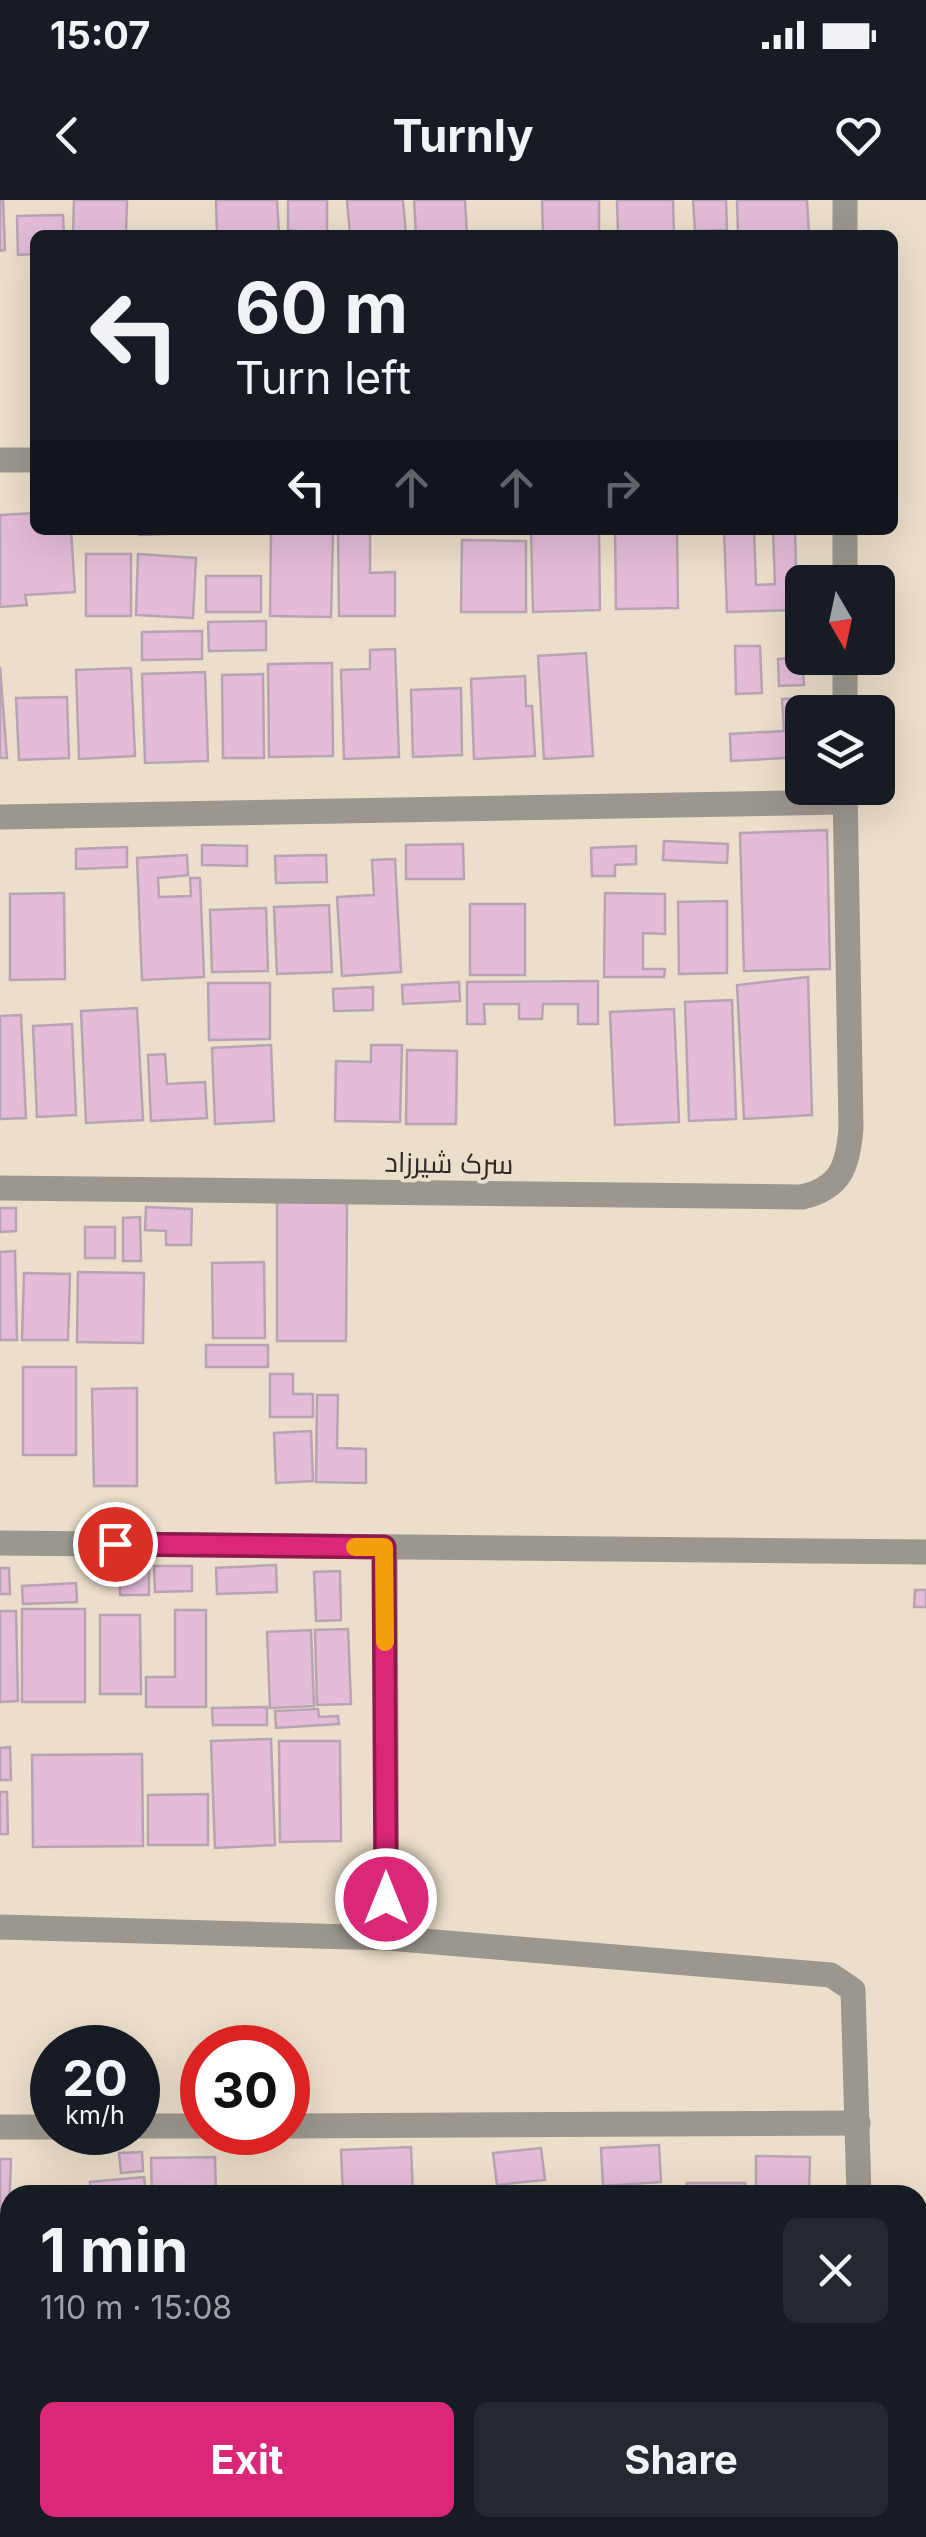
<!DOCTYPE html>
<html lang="en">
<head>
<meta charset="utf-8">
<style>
  :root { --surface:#171b24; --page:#242831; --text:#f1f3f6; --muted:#9ea1a6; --accent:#db2777 }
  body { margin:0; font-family:Inter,Cairo,sans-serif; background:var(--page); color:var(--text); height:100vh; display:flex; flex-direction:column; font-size:38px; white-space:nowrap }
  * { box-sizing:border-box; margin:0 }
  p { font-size:32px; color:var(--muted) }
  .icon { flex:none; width:55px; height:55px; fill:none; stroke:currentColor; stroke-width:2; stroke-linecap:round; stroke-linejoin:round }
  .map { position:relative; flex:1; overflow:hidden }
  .side { position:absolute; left:0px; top:1985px; width:928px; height:352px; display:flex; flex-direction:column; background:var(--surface); border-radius:30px 30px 0 0; box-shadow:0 10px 40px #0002 }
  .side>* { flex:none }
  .hud { position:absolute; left:30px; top:30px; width:868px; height:305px; border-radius:15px; box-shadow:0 10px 40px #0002; background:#171b24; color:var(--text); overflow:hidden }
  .needle { width:65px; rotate:171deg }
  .fabs { position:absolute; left:785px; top:365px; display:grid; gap:20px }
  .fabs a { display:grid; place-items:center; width:110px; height:110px; border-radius:15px; background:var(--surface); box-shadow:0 10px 40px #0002; font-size:50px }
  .speed { position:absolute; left:30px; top:1825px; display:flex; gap:20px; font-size:50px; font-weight:700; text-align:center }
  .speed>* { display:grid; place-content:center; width:130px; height:130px; border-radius:50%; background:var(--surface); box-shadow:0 10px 40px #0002; line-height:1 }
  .speed small { font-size:25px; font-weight:400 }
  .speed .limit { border:15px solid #d22; background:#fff; color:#111 }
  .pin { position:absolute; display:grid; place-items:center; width:85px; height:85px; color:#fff; margin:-42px; border:5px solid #fff; border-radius:50%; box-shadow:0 2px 10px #0007 }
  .me { position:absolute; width:110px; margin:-55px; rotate:0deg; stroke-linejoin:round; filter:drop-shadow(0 0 8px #0008) }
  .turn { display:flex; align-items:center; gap:35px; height:210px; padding:0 40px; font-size:45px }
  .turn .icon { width:130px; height:130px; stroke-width:2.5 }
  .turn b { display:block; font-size:70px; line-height:85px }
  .lanes { display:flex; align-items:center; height:95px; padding:0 40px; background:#0003; justify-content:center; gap:50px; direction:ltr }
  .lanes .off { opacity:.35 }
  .round { display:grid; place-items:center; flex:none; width:105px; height:105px; border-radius:15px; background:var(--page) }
  .head { display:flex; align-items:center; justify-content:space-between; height:170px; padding:0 40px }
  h1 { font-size:60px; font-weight:700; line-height:75px }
  .button { display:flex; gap:20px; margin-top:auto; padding:20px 40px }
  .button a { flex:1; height:115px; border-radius:15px; background:var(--accent); color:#fff; font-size:40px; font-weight:700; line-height:115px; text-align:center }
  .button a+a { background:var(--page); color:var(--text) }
  .status { display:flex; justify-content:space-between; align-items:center; height:70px; padding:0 50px; background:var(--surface); direction:ltr }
  .status svg { height:28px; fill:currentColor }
  header { display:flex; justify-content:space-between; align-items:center; height:130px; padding:0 40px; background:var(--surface); font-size:45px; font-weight:700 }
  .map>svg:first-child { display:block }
  .building { fill:#e4bcd8; stroke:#b7a3b1; stroke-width:2.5 }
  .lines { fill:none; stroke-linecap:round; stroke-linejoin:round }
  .street { stroke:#9c978e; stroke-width:25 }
  .route-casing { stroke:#8e194d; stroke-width:25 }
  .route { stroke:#db2777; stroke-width:18 }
  .slow { stroke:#f59e0b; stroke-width:18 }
  .labels { text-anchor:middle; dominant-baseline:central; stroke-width:8; stroke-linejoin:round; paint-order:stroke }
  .street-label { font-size:28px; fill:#2e2922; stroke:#ebdeca }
</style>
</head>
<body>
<div class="status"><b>15:07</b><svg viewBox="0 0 49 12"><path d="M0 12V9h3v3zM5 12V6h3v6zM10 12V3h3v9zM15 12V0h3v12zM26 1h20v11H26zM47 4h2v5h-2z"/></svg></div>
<header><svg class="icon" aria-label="back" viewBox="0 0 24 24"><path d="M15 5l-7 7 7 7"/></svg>Turnly<svg class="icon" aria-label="heart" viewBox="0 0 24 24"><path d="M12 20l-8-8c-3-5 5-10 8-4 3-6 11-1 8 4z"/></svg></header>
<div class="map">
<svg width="926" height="2337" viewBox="0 0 926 2337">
  <rect width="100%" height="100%" fill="#ebdeca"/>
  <g class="building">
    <polygon points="0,0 3,0 5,50 0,51"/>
    <polygon points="74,0 127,0 126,35 73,35"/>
    <polygon points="216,0 277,0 279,35 217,35"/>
    <polygon points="288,0 327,0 327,35 288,30"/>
    <polygon points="347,0 403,0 406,35 350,35"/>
    <polygon points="414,0 465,0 467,35 416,35"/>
    <polygon points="542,0 599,0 599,35 543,35"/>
    <polygon points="617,0 673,0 674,35 618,35"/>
    <polygon points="693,0 726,0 727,30 695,31"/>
    <polygon points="737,0 807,0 809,35 738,35"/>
    <polygon points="63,15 64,35 35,35 35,54 18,55 17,16"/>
    <polygon points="35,313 35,330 71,330 75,392 25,395 27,405 0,407 0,315"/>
    <polygon points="139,330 191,330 191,333 139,335"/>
    <polygon points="338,330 370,330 370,373 395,372 395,416 339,416"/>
    <polygon points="615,330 677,330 678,408 616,409"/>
    <polygon points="724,330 754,330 756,385 775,384 773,330 795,330 797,410 727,412"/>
    <polygon points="271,331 333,332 331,417 270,416"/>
    <polygon points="599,331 600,410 533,412 531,332"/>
    <polygon points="462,340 526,341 526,412 461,412"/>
    <rect x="86" y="354" width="45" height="62"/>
    <polygon points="138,354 196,358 193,418 136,415"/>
    <rect x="206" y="376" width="55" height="36"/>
    <polygon points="266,421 266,450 209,451 208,422"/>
    <polygon points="202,431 202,459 142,460 142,432"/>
    <polygon points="735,446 760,446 762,493 736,494"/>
    <polygon points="395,449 399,557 344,559 341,470 370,469 370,450"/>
    <polygon points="586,453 593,556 544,559 538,456"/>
    <polygon points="802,457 804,485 779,486 778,459"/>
    <polygon points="332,463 333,556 269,557 268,464"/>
    <polygon points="0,467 7,558 0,558"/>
    <polygon points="131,468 135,556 79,559 76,470"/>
    <polygon points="205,472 208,561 145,563 142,474"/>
    <polygon points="263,474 264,558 223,558 222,475"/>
    <polygon points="525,476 526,506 532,506 535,556 474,559 471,479"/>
    <polygon points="461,488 462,555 413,557 411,490"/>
    <polygon points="67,497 69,558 19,560 16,498"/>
    <polygon points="805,498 802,557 731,561 730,534 784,531 782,499"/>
    <polygon points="827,630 830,769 744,771 740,633"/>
    <polygon points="664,641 728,644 727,663 663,660"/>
    <polygon points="463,644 464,679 406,679 406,645"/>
    <polygon points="202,645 247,646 247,666 202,665"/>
    <polygon points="636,646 636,664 615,665 615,676 592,676 591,648"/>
    <polygon points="127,647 127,667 76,669 76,649"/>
    <polygon points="187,655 188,675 158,678 159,697 191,696 190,678 200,678 204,777 142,780 137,658"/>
    <polygon points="326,655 327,682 276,683 275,656"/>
    <polygon points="395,659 401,772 342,776 337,697 374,695 372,660"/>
    <polygon points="64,693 65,779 10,780 10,694"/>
    <polygon points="605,693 665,694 665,734 643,733 643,769 665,769 664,777 604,777"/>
    <polygon points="727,701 727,773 679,774 678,702"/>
    <rect x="470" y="704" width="55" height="71"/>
    <polygon points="329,705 332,772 277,774 274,707"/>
    <polygon points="266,708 268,771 212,772 210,710"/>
    <polygon points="808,777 812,915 744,919 737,785"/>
    <polygon points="598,781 598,824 578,824 578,804 543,804 542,819 519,819 519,804 484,804 485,824 467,824 467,782"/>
    <polygon points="459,782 460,801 403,804 402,785"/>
    <polygon points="208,783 270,783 270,839 209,840"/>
    <polygon points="373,787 373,810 334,811 333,789"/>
    <polygon points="732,800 736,919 689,921 685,802"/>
    <polygon points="137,808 143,920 86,923 81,811"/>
    <polygon points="674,809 679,922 615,925 610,812"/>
    <polygon points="21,815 26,918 0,919 0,816"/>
    <polygon points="72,824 76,915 37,917 33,826"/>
    <polygon points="271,845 274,921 215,924 212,848"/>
    <polygon points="371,845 402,845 400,922 335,921 336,861 371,862"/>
    <polygon points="407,850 457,851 456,924 406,924"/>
    <polygon points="165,854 167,884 205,882 207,918 151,921 148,855"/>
    <polygon points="277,1002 347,1002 346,1141 277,1141"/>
    <polygon points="146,1007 192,1009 191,1045 166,1045 166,1031 145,1030"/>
    <polygon points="0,1008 16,1008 16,1031 0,1032"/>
    <polygon points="140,1017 141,1061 123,1061 123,1018"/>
    <rect x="85" y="1027" width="30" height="31"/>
    <polygon points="15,1051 17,1140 0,1140 0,1052"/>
    <polygon points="264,1062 265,1138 213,1138 212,1063"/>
    <polygon points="78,1072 144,1073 143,1143 77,1142"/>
    <polygon points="24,1073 70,1074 68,1140 22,1140"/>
    <rect x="206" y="1145" width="62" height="22"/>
    <rect x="23" y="1167" width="53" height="88"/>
    <polygon points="270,1174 293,1174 293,1194 313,1194 313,1217 270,1217"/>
    <polygon points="137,1188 137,1286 94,1286 92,1189"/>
    <polygon points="317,1195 338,1195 337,1248 366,1249 366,1283 316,1282"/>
    <polygon points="311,1231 313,1281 276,1283 274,1233"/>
    <polygon points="276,1365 277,1392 217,1394 216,1368"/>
    <polygon points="154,1366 192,1366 192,1391 155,1392"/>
    <polygon points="0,1368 9,1368 10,1394 0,1394"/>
    <polygon points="149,1369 149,1395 120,1395 120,1370"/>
    <polygon points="340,1371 341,1420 316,1421 314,1372"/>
    <polygon points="76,1383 77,1402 23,1404 22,1386"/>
    <polygon points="915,1390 926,1390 926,1407 914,1407"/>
    <rect x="22" y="1409" width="63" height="93"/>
    <polygon points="175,1410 206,1410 206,1507 146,1507 146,1477 175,1477"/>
    <polygon points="0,1411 16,1411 18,1501 0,1502"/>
    <polygon points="100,1415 140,1415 141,1494 100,1494"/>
    <polygon points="348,1429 351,1504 317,1505 315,1430"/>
    <polygon points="311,1430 314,1506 270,1508 267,1432"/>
    <polygon points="267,1507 267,1525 213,1525 212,1508"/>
    <polygon points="318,1509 319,1517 338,1516 339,1524 276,1528 275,1511"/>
    <polygon points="271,1539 275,1645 215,1648 211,1541"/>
    <polygon points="279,1541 340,1541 341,1641 280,1642"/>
    <polygon points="10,1547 11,1580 0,1580 0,1548"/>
    <polygon points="142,1554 143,1646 33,1647 32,1555"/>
    <polygon points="0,1592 7,1592 8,1634 0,1634"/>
    <polygon points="208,1594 208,1645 148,1645 148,1595"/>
    <polygon points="659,1945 661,1982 603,1986 601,1948"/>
    <polygon points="411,1947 413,1995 343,1995 341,1950"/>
    <polygon points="541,1948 545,1980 497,1985 493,1953"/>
    <polygon points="142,1952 143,1971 121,1973 119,1953"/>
    <polygon points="756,1956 810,1957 809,1995 756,1995"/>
    <polygon points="215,1957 216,1994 152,1995 151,1958"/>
    <polygon points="0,1959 11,1959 7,2066 0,2066"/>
    <polygon points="144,1977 146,1995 91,1995 90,1982"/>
    <rect x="687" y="1983" width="58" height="12"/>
    <polygon points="542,1986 543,1995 481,1995 481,1992"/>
    <polygon points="0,2180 10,2180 10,2293 0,2294"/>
    <polygon points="102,2328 149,2328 149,2332 102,2331"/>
    <polygon points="617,2334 617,2337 560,2337 560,2335"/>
  </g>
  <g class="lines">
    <g class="street">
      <polyline points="845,35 845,0"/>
      <polyline points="0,260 35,260"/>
      <polyline points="845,330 845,382"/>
      <polyline points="845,458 845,512"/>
      <polyline points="0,617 845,602"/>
      <path d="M0 988 802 997C841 988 848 966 851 928L845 588"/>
      <polyline points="0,1343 926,1352"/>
      <polyline points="385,1347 387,1738"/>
      <polyline points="0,1727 387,1738 831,1775 853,1790 859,1995"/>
      <polyline points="138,1926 202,1926"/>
      <polyline points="288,1926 858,1923"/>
      <polyline points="0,1927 52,1927"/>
      <polyline points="0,2152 10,2152"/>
      <polyline points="863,2328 863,2337"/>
    </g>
  </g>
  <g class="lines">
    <defs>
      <polyline id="route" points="115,1344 384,1347 386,1699"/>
    </defs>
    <use href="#route" class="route-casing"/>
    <use href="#route" class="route"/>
    <polyline class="slow" points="355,1347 384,1347 385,1442"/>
  </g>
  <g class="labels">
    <g class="street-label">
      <text transform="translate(449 963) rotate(1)">سرک شیرزاد</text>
    </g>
  </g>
</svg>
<div class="fabs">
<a><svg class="needle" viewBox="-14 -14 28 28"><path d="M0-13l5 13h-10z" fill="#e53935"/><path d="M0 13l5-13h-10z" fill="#9ea1a6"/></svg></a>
<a><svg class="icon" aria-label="layers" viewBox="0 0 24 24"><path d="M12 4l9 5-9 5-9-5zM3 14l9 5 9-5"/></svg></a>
</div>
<div class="speed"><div>20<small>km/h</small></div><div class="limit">30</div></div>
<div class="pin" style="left:115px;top:1344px;background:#d93025"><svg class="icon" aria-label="arrive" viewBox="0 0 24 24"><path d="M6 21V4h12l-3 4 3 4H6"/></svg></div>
<svg class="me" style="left:386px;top:1699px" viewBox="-20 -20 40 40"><circle r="17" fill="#db2777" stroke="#fff" stroke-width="3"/><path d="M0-11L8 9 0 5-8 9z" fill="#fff"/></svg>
<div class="hud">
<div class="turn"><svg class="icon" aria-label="left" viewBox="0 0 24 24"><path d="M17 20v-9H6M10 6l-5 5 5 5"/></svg><div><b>60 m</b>Turn left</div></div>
<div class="lanes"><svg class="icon" aria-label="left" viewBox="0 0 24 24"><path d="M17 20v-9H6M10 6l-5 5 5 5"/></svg><svg class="icon off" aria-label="ahead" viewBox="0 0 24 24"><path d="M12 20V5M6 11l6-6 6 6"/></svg><svg class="icon off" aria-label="ahead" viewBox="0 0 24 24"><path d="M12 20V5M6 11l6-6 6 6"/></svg><svg class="icon off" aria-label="right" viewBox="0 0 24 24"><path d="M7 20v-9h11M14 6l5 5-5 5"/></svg></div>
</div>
<section class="side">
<div class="head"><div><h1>1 min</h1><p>110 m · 15:08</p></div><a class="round"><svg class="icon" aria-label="close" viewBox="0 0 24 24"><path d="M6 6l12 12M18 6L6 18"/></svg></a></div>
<div class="button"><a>Exit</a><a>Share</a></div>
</section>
</div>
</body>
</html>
